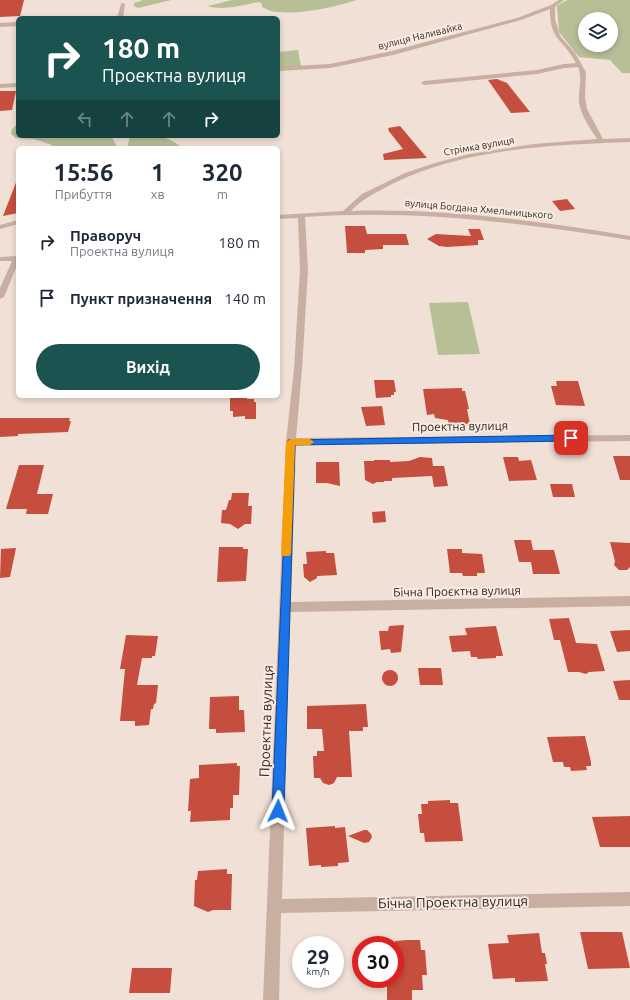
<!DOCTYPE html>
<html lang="uk">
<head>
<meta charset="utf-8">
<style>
  :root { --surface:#fff; --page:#f2f2f3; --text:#1f2937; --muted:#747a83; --accent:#1b5350 }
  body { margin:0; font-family:Ubuntu,sans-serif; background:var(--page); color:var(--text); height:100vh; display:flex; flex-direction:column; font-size:15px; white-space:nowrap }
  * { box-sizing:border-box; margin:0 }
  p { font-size:13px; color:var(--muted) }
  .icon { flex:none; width:22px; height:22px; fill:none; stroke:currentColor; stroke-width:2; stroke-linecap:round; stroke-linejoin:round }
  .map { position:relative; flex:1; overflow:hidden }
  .panel { position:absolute; left:16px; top:146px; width:264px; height:252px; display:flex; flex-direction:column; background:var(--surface); border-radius:6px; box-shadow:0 2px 6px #0003 }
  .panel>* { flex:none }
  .top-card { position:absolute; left:16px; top:16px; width:264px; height:122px; border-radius:6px; box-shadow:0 2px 6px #0003; background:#1b5350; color:#fff; overflow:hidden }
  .fabs { position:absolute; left:578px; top:12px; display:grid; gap:8px }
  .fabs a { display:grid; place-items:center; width:40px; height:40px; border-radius:50%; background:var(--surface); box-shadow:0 2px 6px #0003; font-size:20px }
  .speed { position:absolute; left:292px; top:936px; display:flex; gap:8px; font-size:20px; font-weight:700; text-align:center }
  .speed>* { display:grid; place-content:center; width:52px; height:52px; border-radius:50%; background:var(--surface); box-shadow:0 2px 6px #0003; line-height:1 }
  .speed small { font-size:10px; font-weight:400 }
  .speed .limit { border:6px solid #d22; background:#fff; color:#111 }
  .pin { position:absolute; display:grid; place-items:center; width:34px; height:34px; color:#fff; margin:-17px; border-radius:8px; box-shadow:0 2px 6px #0006 }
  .me { position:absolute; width:44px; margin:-22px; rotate:2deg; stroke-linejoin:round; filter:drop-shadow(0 0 3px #0008) }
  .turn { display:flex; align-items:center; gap:14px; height:84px; padding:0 20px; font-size:18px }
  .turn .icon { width:52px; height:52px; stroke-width:2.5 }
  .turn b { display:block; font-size:28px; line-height:34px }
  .lanes { display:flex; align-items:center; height:38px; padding:0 20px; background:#0003; justify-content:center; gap:20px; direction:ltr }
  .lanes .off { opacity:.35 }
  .eta { display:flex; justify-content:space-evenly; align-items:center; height:68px; text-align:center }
  .eta b { font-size:24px; font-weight:700; line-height:28px }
  .action { display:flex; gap:8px; margin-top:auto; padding:8px 20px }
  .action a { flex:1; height:46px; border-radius:24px; background:var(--accent); color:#fff; font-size:16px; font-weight:700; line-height:46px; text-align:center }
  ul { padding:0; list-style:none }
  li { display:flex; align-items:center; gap:12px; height:56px; padding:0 20px }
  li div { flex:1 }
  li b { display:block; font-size:15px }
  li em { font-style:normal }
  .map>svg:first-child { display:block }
  .green { fill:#b6bf96; fill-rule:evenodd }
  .building { fill:#c64e3e }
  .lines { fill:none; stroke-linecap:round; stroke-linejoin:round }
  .street { fill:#c8afa2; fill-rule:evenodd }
  .route { fill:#1a73e8; stroke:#114b97 }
  .slow { fill:#f59e0b }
  .labels { text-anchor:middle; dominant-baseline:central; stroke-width:4; stroke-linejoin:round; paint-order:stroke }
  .far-street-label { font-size:10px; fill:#322724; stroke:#f8ebe1 }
  .street-label { font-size:12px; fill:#322724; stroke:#f8ebe1 }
  .near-street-label { font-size:14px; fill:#322724; stroke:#f8ebe1 }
</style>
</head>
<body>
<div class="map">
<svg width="630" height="1000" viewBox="0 0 630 1000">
  <rect width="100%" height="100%" fill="#f0e0d6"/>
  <g class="green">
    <polygon points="143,0 171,0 138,8 134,6 134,3"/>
    <path d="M232 0H357C332 8 302 14 277 12 272 12 266 9 262 7V4L259 2C243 5 223 11 208 6Z"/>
    <path d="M567 0H630V73H622L610 60 579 57 559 32 557 6ZM585 19H611V45H585Z"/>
    <polygon points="298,50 301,67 278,68 278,52"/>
    <polygon points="18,123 18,136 111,136 118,148 52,148 52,145 34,139 16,138 11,134 12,129"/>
    <path d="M130 136C151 136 166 133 182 148H127Z"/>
    <polygon points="468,302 480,354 438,355 429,303"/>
  </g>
  <g class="building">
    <polygon points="0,0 24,0 20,16 0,17"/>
    <polygon points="497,79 507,83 530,112 511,113 488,80"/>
    <polygon points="0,91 16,91 12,110 0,111"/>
    <polygon points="400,126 427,158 384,160 383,154 403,149 388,130 389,130 388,128"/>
    <polygon points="17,180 18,213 3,216"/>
    <polygon points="567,199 575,209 560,211 552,201"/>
    <polygon points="345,226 365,226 367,234 406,234 409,245 383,245 383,249 365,250 365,253 347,253"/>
    <polygon points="468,229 480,229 484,240 478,240 478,245 447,247 439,246 427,239 436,234 471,236"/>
    <polygon points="374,380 394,380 396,392 394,392 394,395 391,395 391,397 376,398"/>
    <polygon points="556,381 578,381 585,406 556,405 551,386 557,386"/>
    <polygon points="462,388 462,391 465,391 469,409 467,409 470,424 449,425 448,420 435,418 434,414 427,415 423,389"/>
    <polygon points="247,397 247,399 254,399 254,402 256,402 256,419 245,419 245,416 233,417 233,411 230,411 230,398"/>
    <polygon points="382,406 385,425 366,426 361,407"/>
    <polygon points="0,418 70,418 69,421 71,421 68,432 18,434 18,436 0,437"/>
    <polygon points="613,456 630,456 630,480 620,480"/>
    <polygon points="420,457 432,458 433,466 444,466 448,486 434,487 432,476 392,478 392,481 384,481 384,482 377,482 373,484 365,480 364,461 374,461 374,460 390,460 390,462 409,461"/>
    <polygon points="503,457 518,457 519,461 531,460 537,480 509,481"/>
    <polygon points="316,462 339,462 340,486 327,483 316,483"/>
    <polygon points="19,465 44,465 37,494 53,494 48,514 26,514 27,509 6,509"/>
    <polygon points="550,484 572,484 575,497 553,497"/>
    <polygon points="232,493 249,493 248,506 252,506 251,524 245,524 238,529 230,524 221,523 222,510 226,510 229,500 231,500"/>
    <polygon points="385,511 386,522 373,523 372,512"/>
    <polygon points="514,540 531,540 533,550 554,550 560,574 533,574 531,562 519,562"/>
    <polygon points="610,542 630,543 630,567 627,570 619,570 614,565 615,561"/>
    <polygon points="219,547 243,547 243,549 248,549 246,581 217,582"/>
    <polygon points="16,548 10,577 0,578 1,549"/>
    <polygon points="447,549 462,549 462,553 482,554 485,573 477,573 477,576 463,576 462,573 450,573"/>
    <polygon points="326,551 326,553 334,553 337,575 317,576 317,578 310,582 304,577 303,564 307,564 306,552"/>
    <polygon points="569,618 576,643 597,644 605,671 589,672 586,674 579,672 568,672 560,640 554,640 549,619"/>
    <polygon points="404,625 401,652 391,653 390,649 381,650 379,631 388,631 389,626"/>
    <polygon points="496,626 503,656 496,656 496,658 478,659 477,657 471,657 470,651 452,652 449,636 467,635 465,628"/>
    <polygon points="630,630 630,651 617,652 610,631"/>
    <polygon points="126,635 158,636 155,656 152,656 152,658 142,658 137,685 158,685 156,703 154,704 153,709 151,709 149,725 135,726 135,721 120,721 125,669 120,669"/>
    <polygon points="418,668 441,668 443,685 420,685"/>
    <circle cx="390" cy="678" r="8"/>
    <polygon points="630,680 630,700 619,700 613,681"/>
    <polygon points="239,696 239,710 244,710 245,732 216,733 216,729 209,729 210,697"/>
    <polygon points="366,704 368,727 363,727 363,731 349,731 352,777 337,777 334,783 329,785 323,783 320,778 314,778 313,756 317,756 317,751 324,751 322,729 307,729 307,706"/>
    <polygon points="585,736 591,762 591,766 586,766 587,770 571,771 570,767 564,767 563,762 553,762 547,737"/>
    <polygon points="237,763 237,766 240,766 239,795 233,795 233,808 230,808 230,820 190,822 191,811 188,811 190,779 199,778 199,765"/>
    <polygon points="450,800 450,803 458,803 463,841 425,842 424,833 420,833 418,814 422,814 421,804 428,804 428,801"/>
    <polygon points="630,816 630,847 600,847 592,817"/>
    <polygon points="335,826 335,828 345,827 349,862 338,863 338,866 321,867 321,865 309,866 306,828"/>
    <polygon points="364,830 367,830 371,834 372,837 369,842 364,843 348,836"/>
    <polygon points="227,869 227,874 232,874 231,910 213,910 208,912 194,906 195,880 197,880 198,871"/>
    <polygon points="580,932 622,932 630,968 588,969"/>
    <polygon points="539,933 542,953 545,953 547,964 545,964 548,981 515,982 515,978 493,979 488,944 509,943 507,935"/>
    <polygon points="407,940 420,940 421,950 425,950 427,975 422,975 423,990 412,990 412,1000 387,1000 387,979 395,979 395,941"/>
    <polygon points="132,968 172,968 170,993 129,993"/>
  </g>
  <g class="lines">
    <g class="street">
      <path d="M559 0H564L555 7V19L560 36 575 53 586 72 585 97 587 109 603 139 630 138V142C551 145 467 148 394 183 379 191 363 198 351 211 445 208 538 221 630 236V240C523 223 414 209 305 217L308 270 302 369 296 438 630 435V441L296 445 291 602 630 596V606L290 612 282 899 630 892V906L281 913 279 1000H263L286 442 294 369 300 270 298 218 278 219V215L343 211 362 194 405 173 435 163 469 154 534 144 597 139C590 128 581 116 579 102 578 89 583 79 578 67L564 68 537 74 424 85 421 83 424 81 537 70 564 64 576 63C564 40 549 40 550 9L521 20 393 55 330 68 278 71V67L330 64 392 51 517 18 551 5Z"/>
      <polygon points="123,3 125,4 123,18 117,18 121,4"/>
      <polygon points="18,22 18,26 0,27 0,23"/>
      <polygon points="18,83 18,87 0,88 0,84"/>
      <polygon points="18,220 18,224 0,229 0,225"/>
      <polygon points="18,256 18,263 4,297 0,299 0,288 12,261 0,261 0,257"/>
    </g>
  </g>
  <polygon class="route" points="571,435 575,438 571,441 295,445 284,811 282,816 278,817 274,816 272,811 288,440"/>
  <polygon class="slow" points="291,439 310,439 314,442 310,445 295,445 291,553 290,556 283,556 281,553 286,442"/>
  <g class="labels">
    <g class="far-street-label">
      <text transform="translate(420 36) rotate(-14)">вулиця Наливайка</text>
      <text transform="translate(479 146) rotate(-10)">Стрімка вулиця</text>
      <text transform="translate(479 209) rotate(5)">вулиця Богдана Хмельницького</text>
    </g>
    <g class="street-label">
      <text transform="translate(460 426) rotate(-1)">Проектна вулиця</text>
      <text transform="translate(457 591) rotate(-1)">Бічна Проєктна вулиця</text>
    </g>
    <g class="near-street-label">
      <text transform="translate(266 721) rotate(-88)">Проектна вулиця</text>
      <text transform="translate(453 902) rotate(-1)">Бічна Проектна вулиця</text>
    </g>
  </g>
</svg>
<div class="fabs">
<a><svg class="icon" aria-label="layers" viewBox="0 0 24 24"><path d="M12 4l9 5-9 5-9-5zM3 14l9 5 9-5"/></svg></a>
</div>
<div class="speed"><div>29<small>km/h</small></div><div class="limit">30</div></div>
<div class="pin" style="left:571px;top:438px;background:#d93025"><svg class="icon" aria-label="arrive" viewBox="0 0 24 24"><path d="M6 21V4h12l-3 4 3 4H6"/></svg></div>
<svg class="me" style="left:278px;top:811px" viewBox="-20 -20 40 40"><path d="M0-17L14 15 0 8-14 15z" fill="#1a73e8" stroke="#fff" stroke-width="4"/></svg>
<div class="top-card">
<div class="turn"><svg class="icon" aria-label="right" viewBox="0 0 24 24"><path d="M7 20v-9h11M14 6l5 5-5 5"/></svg><div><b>180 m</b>Проектна вулиця</div></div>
<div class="lanes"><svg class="icon off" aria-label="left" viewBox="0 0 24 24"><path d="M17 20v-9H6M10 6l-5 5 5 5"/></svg><svg class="icon off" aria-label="ahead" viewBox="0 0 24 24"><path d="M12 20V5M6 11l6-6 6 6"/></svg><svg class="icon off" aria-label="ahead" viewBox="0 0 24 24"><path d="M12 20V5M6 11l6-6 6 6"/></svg><svg class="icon" aria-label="right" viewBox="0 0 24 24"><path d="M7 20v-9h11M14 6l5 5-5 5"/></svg></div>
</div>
<section class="panel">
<div class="eta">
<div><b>15:56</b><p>Прибуття</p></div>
<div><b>1</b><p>хв</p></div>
<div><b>320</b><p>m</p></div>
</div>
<ul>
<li><svg class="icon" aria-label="right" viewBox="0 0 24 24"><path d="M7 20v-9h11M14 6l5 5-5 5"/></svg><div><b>Праворуч</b><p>Проектна вулиця</p></div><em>180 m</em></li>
<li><svg class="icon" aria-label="arrive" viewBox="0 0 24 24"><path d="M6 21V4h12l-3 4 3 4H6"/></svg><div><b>Пункт призначення</b></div><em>140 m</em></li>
</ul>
<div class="action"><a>Вихід</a></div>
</section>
</div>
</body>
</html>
